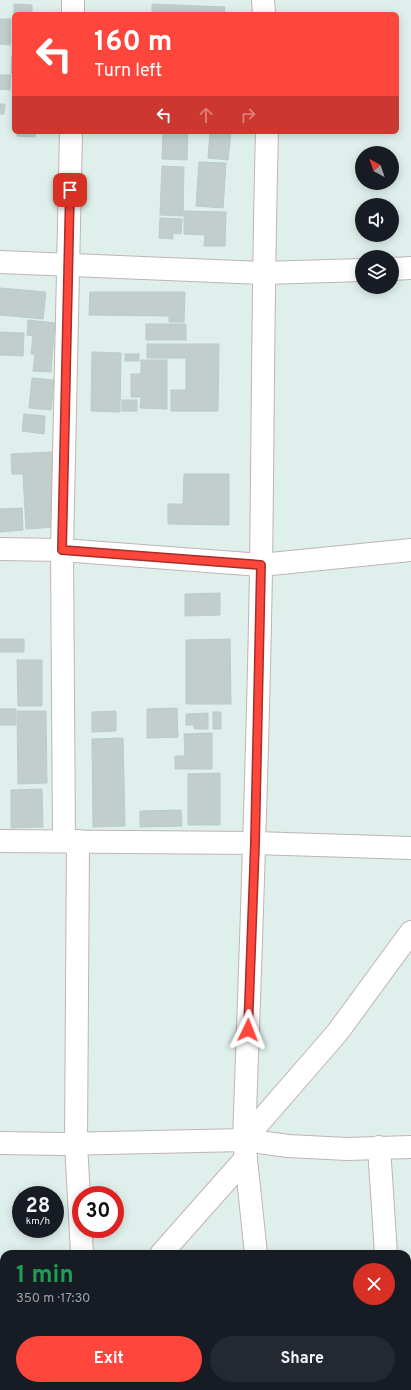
<!DOCTYPE html>
<html lang="en">
<head>
<meta charset="utf-8">
<style>
  :root { --surface:#171b24; --page:#242831; --text:#f1f3f6; --muted:#9ea1a6; --accent:#ff463d }
  body { margin:0; font-family:Overpass,sans-serif; background:var(--page); color:var(--text); height:100vh; display:flex; flex-direction:column; font-size:15px; white-space:nowrap }
  * { box-sizing:border-box; margin:0 }
  p { font-size:13px; color:var(--muted) }
  .icon { flex:none; width:22px; height:22px; fill:none; stroke:currentColor; stroke-width:2; stroke-linecap:round; stroke-linejoin:round }
  .map { position:relative; flex:1; overflow:hidden }
  .side { position:absolute; left:0px; top:1250px; width:411px; height:140px; display:flex; flex-direction:column; background:var(--surface); border-radius:12px 12px 0 0; box-shadow:0 2px 10px #0003 }
  .side>* { flex:none }
  .banner { position:absolute; left:12px; top:12px; width:387px; height:122px; border-radius:6px; box-shadow:0 2px 10px #0003; background:#ff463d; color:#fff; overflow:hidden }
  .needle { width:26px; rotate:320deg }
  .buttons { position:absolute; left:355px; top:146px; display:grid; gap:8px }
  .buttons a { display:grid; place-items:center; width:44px; height:44px; border-radius:50%; background:var(--surface); box-shadow:0 2px 10px #0003; font-size:20px }
  .speed { position:absolute; left:12px; top:1186px; display:flex; gap:8px; font-size:20px; font-weight:700; text-align:center }
  .speed>* { display:grid; place-content:center; width:52px; height:52px; border-radius:50%; background:var(--surface); box-shadow:0 2px 10px #0003; line-height:1 }
  .speed small { font-size:10px; font-weight:400 }
  .speed .limit { border:6px solid #d22; background:#fff; color:#111 }
  .pin { position:absolute; display:grid; place-items:center; width:34px; height:34px; color:#fff; margin:-17px; border-radius:8px; box-shadow:0 2px 6px #0006 }
  .me { position:absolute; width:44px; margin:-22px; rotate:2deg; stroke-linejoin:round; filter:drop-shadow(0 0 3px #0008) }
  .turn { display:flex; align-items:center; gap:14px; height:84px; padding:0 16px; font-size:18px }
  .turn .icon { width:52px; height:52px; stroke-width:2.5 }
  .turn b { display:block; font-size:28px; line-height:34px }
  .lanes { display:flex; align-items:center; height:38px; padding:0 16px; background:#0003; justify-content:center; gap:20px; direction:ltr }
  .lanes .off { opacity:.35 }
  .round { display:grid; place-items:center; flex:none; width:42px; height:42px; border-radius:21px; background:var(--page) }
  .summary { display:flex; align-items:center; justify-content:space-between; height:68px; padding:0 16px }
  h1 { font-size:24px; font-weight:700; line-height:30px; color:#1e9e55 }
  .button { display:flex; gap:8px; margin-top:auto; padding:8px 16px }
  .button a { flex:1; height:46px; border-radius:24px; background:var(--accent); color:#fff; font-size:16px; font-weight:700; line-height:46px; text-align:center }
  .button a+a { background:var(--page); color:var(--text) }
  .map>svg:first-child { display:block }
  .building { fill:#c1cecc; stroke:#b8ccc9 }
  .lines { fill:none; stroke-linecap:round; stroke-linejoin:round }
  .minor-casing { stroke:#c2b3b3; stroke-width:24 }
  .minor { stroke:#fff; stroke-width:22 }
  .route-casing { stroke:#a62e28; stroke-width:10 }
  .route { stroke:#ff463d; stroke-width:7 }
</style>
</head>
<body>
<div class="map">
<svg width="411" height="1390" viewBox="0 0 411 1390">
  <rect width="100%" height="100%" fill="#dff0ec"/>
  <g class="building">
    <polygon points="14,4 32,5 32,14 14,14"/>
    <polygon points="152,4 225,7 224,14 152,14"/>
    <polygon points="92,13 105,13 105,14 91,14"/>
    <polygon points="0,19 11,19 10,45 0,44"/>
    <polygon points="13,21 14,21 14,42 12,42"/>
    <polygon points="12,56 14,56 14,73 11,73"/>
    <polygon points="0,75 11,75 10,90 0,89"/>
    <polygon points="0,104 5,104 4,114 0,114"/>
    <polygon points="17,132 35,132 35,137 17,136"/>
    <polygon points="163,132 188,132 187,160 162,159"/>
    <polygon points="210,132 231,132 228,160 208,158"/>
    <polygon points="199,162 226,163 223,208 196,206"/>
    <polygon points="162,166 184,167 183,216 160,215"/>
    <polygon points="184,211 226,212 225,246 204,246 205,235 184,234"/>
    <polygon points="160,218 182,219 181,234 173,233 173,239 159,238"/>
    <polygon points="0,288 46,292 43,319 0,315"/>
    <polygon points="90,292 185,292 184,322 169,322 169,316 89,315"/>
    <polygon points="28,320 55,323 51,372 33,371 35,354 31,354 33,336 27,335"/>
    <rect x="146" y="324" width="40" height="16"/>
    <polygon points="0,332 24,333 23,356 0,355"/>
    <polygon points="147,344 219,344 218,411 171,411 171,390 186,390 186,358 147,358"/>
    <polygon points="92,352 121,353 120,412 91,411"/>
    <rect x="125" y="354" width="14" height="7"/>
    <polygon points="141,360 167,360 167,409 140,408 141,397 131,397 131,374 141,374"/>
    <polygon points="32,378 54,380 51,410 29,408"/>
    <rect x="122" y="400" width="15" height="11"/>
    <polygon points="24,414 45,416 44,434 22,431"/>
    <polygon points="52,452 56,527 26,529 23,474 12,474 11,454"/>
    <polygon points="184,474 229,474 229,525 168,524 168,504 183,504"/>
    <polygon points="22,508 23,530 0,532 0,509"/>
    <polygon points="220,593 220,615 185,616 185,594"/>
    <rect x="0" y="639" width="24" height="13"/>
    <polygon points="230,639 231,704 186,704 186,640"/>
    <polygon points="17,660 42,660 42,706 18,706"/>
    <polygon points="177,708 178,737 147,738 147,709"/>
    <rect x="0" y="709" width="16" height="16"/>
    <polygon points="17,711 46,711 47,783 18,784"/>
    <polygon points="116,711 116,731 92,732 92,712"/>
    <rect x="213" y="712" width="8" height="17"/>
    <polygon points="208,713 208,729 194,729 194,725 186,725 186,714"/>
    <polygon points="212,733 212,769 175,769 175,756 185,756 184,734"/>
    <polygon points="123,738 125,826 93,827 92,739"/>
    <polygon points="220,773 220,825 188,825 188,774"/>
    <polygon points="42,789 43,827 11,828 11,790"/>
    <polygon points="181,810 182,826 140,827 140,811"/>
    <polygon points="18,1386 69,1386 69,1390 19,1390"/>
    <polygon points="101,1386 235,1386 236,1390 101,1390"/>
  </g>
  <g class="lines">
    <defs>
      <g id="minor">
        <polyline points="263,0 264,14"/>
        <polyline points="73,14 73,0"/>
        <polyline points="0,262 263,273 362,270"/>
        <polyline points="392,269 411,268"/>
        <polyline points="0,549 62,550 261,565 411,550"/>
        <polyline points="0,841 255,843 411,848"/>
        <polyline points="64,841 62,550 71,132"/>
        <polyline points="78,841 76,1143 82,1254"/>
        <path d="M244 1140C251 949 258 758 261 568 263 422 263 277 267 132"/>
        <polyline points="0,1143 61,1144 244,1140 288,1146 347,1149 411,1147"/>
        <polyline points="379,1147 386,1254"/>
        <polyline points="161,1254 246,1158"/>
        <polyline points="256,1254 244,1140 337,1033 411,932"/>
        <polyline points="0,1321 4,1321"/>
        <polyline points="91,1386 91,1390"/>
        <polyline points="270,1386 270,1390"/>
        <polyline points="395,1386 395,1390"/>
      </g>
    </defs>
    <use href="#minor" class="minor-casing"/>
    <use href="#minor" class="minor"/>
  </g>
  <g class="lines">
    <defs>
      <polyline id="route" points="70,190 62,550 261,565 255,843 248,1030"/>
    </defs>
    <use href="#route" class="route-casing"/>
    <use href="#route" class="route"/>
  </g>
</svg>
<div class="buttons">
<a><svg class="needle" viewBox="-14 -14 28 28"><path d="M0-13l5 13h-10z" fill="#e53935"/><path d="M0 13l5-13h-10z" fill="#9ea1a6"/></svg></a>
<a><svg class="icon" aria-label="sound" viewBox="0 0 24 24"><path d="M4 9h4l5-4v14l-5-4H4zM17 9q2 3 0 6"/></svg></a>
<a><svg class="icon" aria-label="layers" viewBox="0 0 24 24"><path d="M12 4l9 5-9 5-9-5zM3 14l9 5 9-5"/></svg></a>
</div>
<div class="speed"><div>28<small>km/h</small></div><div class="limit">30</div></div>
<div class="pin" style="left:70px;top:190px;background:#d93025"><svg class="icon" aria-label="arrive" viewBox="0 0 24 24"><path d="M6 21V4h12l-3 4 3 4H6"/></svg></div>
<svg class="me" style="left:248px;top:1030px" viewBox="-20 -20 40 40"><path d="M0-17L14 15 0 8-14 15z" fill="#ff463d" stroke="#fff" stroke-width="4"/></svg>
<div class="banner">
<div class="turn"><svg class="icon" aria-label="left" viewBox="0 0 24 24"><path d="M17 20v-9H6M10 6l-5 5 5 5"/></svg><div><b>160 m</b>Turn left</div></div>
<div class="lanes"><svg class="icon" aria-label="left" viewBox="0 0 24 24"><path d="M17 20v-9H6M10 6l-5 5 5 5"/></svg><svg class="icon off" aria-label="ahead" viewBox="0 0 24 24"><path d="M12 20V5M6 11l6-6 6 6"/></svg><svg class="icon off" aria-label="right" viewBox="0 0 24 24"><path d="M7 20v-9h11M14 6l5 5-5 5"/></svg></div>
</div>
<section class="side">
<div class="summary"><div><h1>1 min</h1><p>350 m · 17:30</p></div><a class="round" style="background:#d93025;color:#fff"><svg class="icon" aria-label="close" viewBox="0 0 24 24"><path d="M6 6l12 12M18 6L6 18"/></svg></a></div>
<div class="button"><a>Exit</a><a>Share</a></div>
</section>
</div>
</body>
</html>
